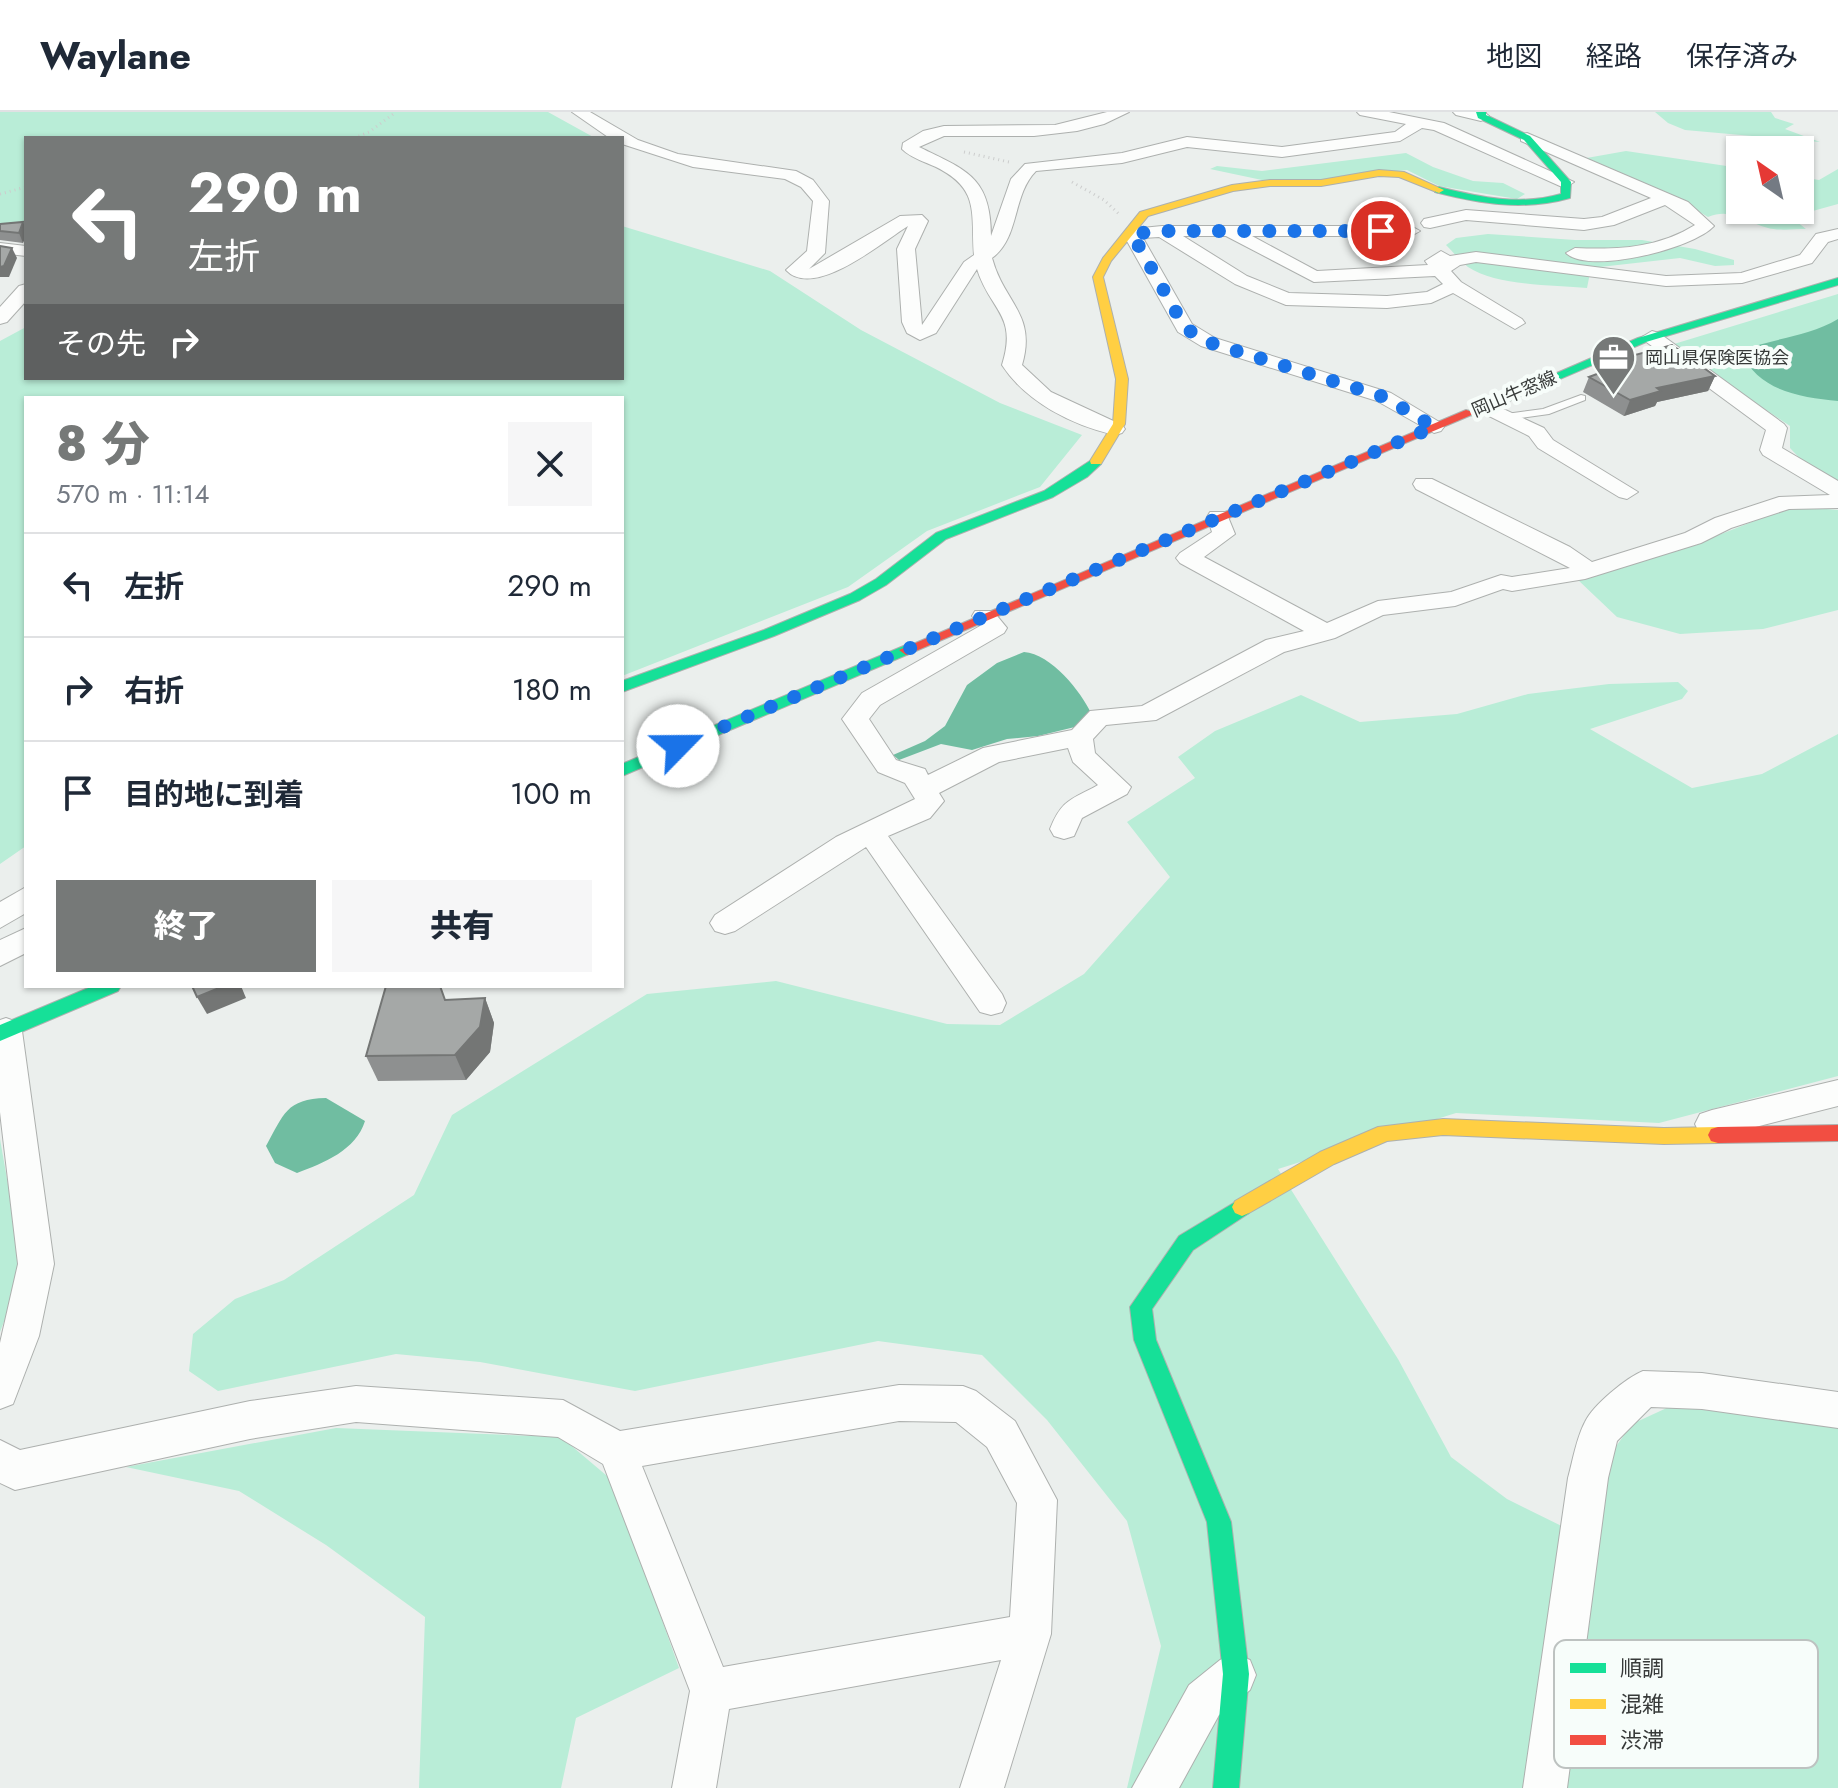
<!DOCTYPE html>
<html lang="ja">
<head>
<meta charset="utf-8">
<style>
  :root { --surface:#fff; --page:#f6f6f7; --text:#1f2937; --muted:#747a83; --line:#e0e1e3; --accent:#767978 }
  body { margin:0; font-family:Jost,"Noto Sans JP",sans-serif; background:var(--page); color:var(--text); height:100vh; display:flex; flex-direction:column; font-size:30px; white-space:nowrap }
  * { box-sizing:border-box; margin:0 }
  p { font-size:26px; color:var(--muted) }
  .icon { flex:none; width:44px; height:44px; fill:none; stroke:currentColor; stroke-width:2; stroke-linecap:round; stroke-linejoin:round }
  .map { position:relative; flex:1; overflow:hidden }
  .details { position:absolute; left:24px; top:284px; width:600px; height:592px; display:flex; flex-direction:column; background:var(--surface); border-radius:0px; box-shadow:0 2px 6px #0004 }
  .details>* { flex:none }
  .guide { position:absolute; left:24px; top:24px; width:600px; height:244px; border-radius:0px; box-shadow:0 2px 6px #0004; background:#767978; color:#fff; overflow:hidden }
  .needle { width:52px; rotate:326deg }
  .tools { position:absolute; left:1726px; top:24px; display:grid; gap:16px }
  .tools a { display:grid; place-items:center; width:88px; height:88px; border-radius:0px; background:var(--surface); box-shadow:0 2px 6px #0004; font-size:40px }
  .pin { position:absolute; display:grid; place-items:center; width:68px; height:68px; color:#fff; margin:-34px; border:4px solid #fff; border-radius:50%; box-shadow:0 2px 8px #0007 }
  .me { position:absolute; width:88px; margin:-44px; rotate:67deg; stroke-linejoin:round; filter:drop-shadow(0 0 6px #0008) }
  .turn { display:flex; align-items:center; gap:28px; height:168px; padding:0 32px; font-size:36px }
  .turn .icon { width:104px; height:104px; stroke-width:2.5 }
  .turn b { display:block; font-size:56px; line-height:68px }
  .then { display:flex; align-items:center; height:76px; padding:0 32px; background:#0003; gap:16px; font-size:30px }
  .round { display:grid; place-items:center; flex:none; width:84px; height:84px; border-radius:0px; background:var(--page) }
  .summary { display:flex; align-items:center; justify-content:space-between; height:136px; padding:0 32px }
  h1 { font-size:48px; font-weight:800; line-height:60px; color:var(--accent) }
  .primary-button { display:flex; gap:16px; margin-top:auto; padding:16px 32px }
  .primary-button a { flex:1; height:92px; border-radius:0px; background:var(--accent); color:#fff; font-size:32px; font-weight:800; line-height:92px; text-align:center }
  .primary-button a+a { background:var(--page); color:var(--text) }
  ul { padding:0; list-style:none }
  li { display:flex; align-items:center; gap:24px; height:104px; padding:0 32px; border-top:2px solid var(--line) }
  li div { flex:1 }
  li b { display:block; font-size:30px }
  li em { font-style:normal }
  header { display:flex; align-items:center; gap:48px; box-sizing:border-box; height:112px; padding:0 40px; background:var(--surface); border-bottom:2px solid var(--line) }
  header strong { font-size:38px }
  nav { display:flex; gap:44px; margin-inline-start:auto; font-size:28px }
  .map>svg:first-child { display:block }
  .green { fill:#b9edd7 }
  .water { fill:#70bda1 }
  .lines { fill:none; stroke-linecap:round; stroke-linejoin:round }
  .lane-casing { stroke:#adb0ae; stroke-width:2 }
  .street-casing { stroke:#adb0ae; stroke-width:2 }
  .fast-casing { stroke:#adb0ae; stroke-width:2 }
  .slow-casing { stroke:#adb0ae; stroke-width:2 }
  .jam-casing { stroke:#adb0ae; stroke-width:2 }
  .path { stroke:#cccdcd; stroke-width:3; stroke-dasharray:1 4; stroke-linecap:butt }
  .lane { fill:#fcfdfc; fill-rule:evenodd }
  .street { fill:#fcfdfc; fill-rule:evenodd }
  .fast { fill:#16e098; fill-rule:evenodd }
  .slow { fill:#ffcf43; fill-rule:evenodd }
  .jam { fill:#f24e42; fill-rule:evenodd }
  .wall { fill:#8e9090 }
  .shaded-wall { fill:#747675 }
  .building { fill:#a5a8a7; stroke:#747675; stroke-width:2 }
  .route { stroke:#1a73e8; stroke-width:14; stroke-dasharray:0 25.2 }
  .labels { text-anchor:middle; dominant-baseline:central; stroke-width:8; stroke-linejoin:round; paint-order:stroke }
  .far-poi-label { font-size:18px; fill:#373a39; stroke:#f7fdfa; text-anchor:start }
  .far-street-label { font-size:18px; fill:#373a39; stroke:#f7fdfa }
  .key { fill:#f7fdfa; stroke:#bdc2c0; stroke-width:2 }
  .key-label { font-size:22px; fill:#373a39 }
</style>
</head>
<body>
<header>
<strong>Waylane</strong>
<nav><a>地図</a><a>経路</a><a>保存済み</a></nav>
</header>
<div class="map">
<svg width="1838" height="1676" viewBox="0 0 1838 1676">
  <rect width="100%" height="100%" fill="#ebefed"/>
  <g class="green">
    <polygon points="0,0 548,0 595,26 26,26 26,115 0,114"/>
    <polygon points="1655,0 1771,0 1775,6 1794,12 1785,17 1820,30 1685,18 1668,11"/>
    <path d="M1626 39 1740 56V98H1800V65L1819 68 1838 57V92L1791 105 1806 117C1794 117 1779 119 1768 116 1747 110 1731 95 1708 105L1683 90 1581 47Z"/>
    <polygon points="1406,41 1433,55 1473,69 1503,71 1525,82 1517,87 1439,74 1407,58 1326,67 1262,68 1210,57 1217,54 1262,59"/>
    <polygon points="622,114 770,159 861,218 1000,291 1082,323 1040,375 927,419 848,475 622,564 622,286 26,286 26,734 0,752 0,229 26,215 26,266 622,266"/>
    <path d="M1488 122 1575 128H1642L1695 137 1734 148V153L1715 154 1680 146 1591 156 1587 176C1554 173 1496 174 1468 155 1460 149 1453 140 1446 133L1456 126Z"/>
    <polygon points="1838,182 1838,376 1809,356 1790,336 1790,314 1684,243 1674,232"/>
    <polygon points="1793,394 1838,398 1838,498 1763,517 1680,522 1617,505 1577,467 1693,433"/>
    <polygon points="1678,570 1688,579 1682,587 1590,617 1692,676 1762,662 1838,622 1838,964 1659,1011 1456,1001 1278,1057 1398,1247 1451,1345 1507,1387 1598,1432 1607,1347 1632,1312 1671,1294 1838,1314 1838,1676 1127,1676 1161,1534 1127,1409 1047,1308 982,1243 878,1229 635,1279 480,1250 396,1242 218,1279 189,1259 193,1222 235,1187 284,1168 414,1083 452,1003 647,882 776,869 947,912 1000,913 1084,862 1170,765 1127,710 1195,666 1178,645 1215,619 1301,583 1360,610 1457,602 1528,582 1609,572"/>
    <polygon points="0,1027 20,1141 8,1199 0,1220"/>
    <polygon points="336,1316 561,1325 613,1369 679,1556 576,1606 561,1676 419,1676 425,1505 326,1433 239,1379 126,1355"/>
  </g>
  <g class="water">
    <path d="M1838 207V289C1800 285 1757 279 1741 239 1773 226 1808 225 1838 207Z"/>
    <path d="M1024 540C1051 542 1081 579 1092 603L1083 613 1038 624 1007 627 972 638 941 632 899 648 893 643 925 629 945 614 967 573 997 551Z"/>
    <path d="M326 986 365 1009C356 1038 324 1051 297 1061L275 1051 266 1034C284 1002 286 987 326 986Z"/>
  </g>
  <g class="lines">
    <defs>
      <polygon id="lane" points="1581,283 1585,284 1585,288 1549,302 1506,308 1500,305 1506,302 1543,297"/>
      <g id="street">
        <path d="M572 0H590L638 28 678 42 796 59 813 68 829 89 825 141 809 157 900 104 922 103 928 109 915 137 922 213 964 150 974 143C971 100 980 77 936 55 925 50 911 46 902 37L903 31 923 19 944 14 1055 13 1107 0H1129L1104 12 1077 19 1034 24H944L919 35C966 58 991 65 991 124L1011 67 1025 52 1122 41 1187 25 1282 35 1395 20 1406 12 1360 3 1357 0H1389L1444 11 1574 70 1566 75 1560 74 1434 18 1422 16 1400 29 1282 45 1187 35 1122 51 1036 59C1012 83 1020 126 992 146 1004 191 1037 202 1022 253L1051 280 1122 313 1125 317 1122 321 1115 323C1072 313 1026 290 1002 253 1018 202 990 199 977 157L936 221 920 228 907 221 902 210 897 137 908 114C881 131 814 188 786 158L807 139 813 89 801 75 785 67 693 55 622 32V26L608 25Z"/>
        <polygon points="1453,0 1484,0 1489,4 1481,9 1456,3"/>
        <path d="M1527 21 1688 90 1714 114C1693 137 1588 163 1566 141L1575 136C1618 138 1658 136 1695 113L1665 93 1614 113 1584 118 1466 108 1430 116 1424 115 1421 111 1424 107 1466 98 1584 107 1602 105 1651 86 1521 29V23Z"/>
        <path d="M1162 114H1411L1420 119 1411 124H1252L1317 159 1428 153 1425 149 1441 139 1450 144 1476 140 1666 164 1741 161 1800 143 1816 122 1838 117V127L1828 130 1812 151 1742 171 1666 174 1476 150 1460 153 1451 159 1461 170 1522 207 1525 211 1515 217 1453 181 1431 191 1387 196 1286 193 1235 172 1159 125 1143 126 1192 212 1215 226 1391 281 1441 311 1444 315 1441 319 1434 321 1377 289 1201 234 1178 220 1123 122 1132 117ZM1183 124H1226L1314 170 1435 164 1443 172 1427 180 1387 184 1289 181 1247 164Z"/>
        <polygon points="0,131 26,134 26,144 0,141"/>
        <polygon points="26,172 26,189 7,210 0,212 0,195 19,174"/>
        <path d="M1652 219 1659 221 1784 312 1787 316 1782 336 1838 369V396L1789 397 1731 416 1701 431 1585 467 1512 479 1503 477 1455 494 1383 503 1335 526 1284 540 1156 608 1106 613 1093 627 1095 641 1131 675 1127 682 1082 706 1074 724 1064 727 1054 724 1050 717C1062 687 1071 688 1098 673L1073 650 1068 636 999 650 939 681 944 689 930 706 888 724 1002 882 1006 891 1002 900 991 903 980 900 866 735 735 819 725 822 715 819 710 811 715 803 836 725 915 687 905 671 878 660 842 607 862 581 980 514 972 504 975 499H993L1007 516 1004 521 880 593 869 607 896 648 925 657 928 663 983 636 1072 618 1090 599 1142 594 1266 528 1304 519 1180 451 1176 446 1180 441 1212 420 1207 405 1210 400H1226L1235 422 1204 445 1327 511 1378 489 1451 480 1501 463 1512 465 1570 456 1416 377 1413 372 1416 367H1432L1570 435 1592 450 1685 421 1715 406 1779 385 1830 383 1763 343 1760 338 1766 318 1645 229 1642 225Z"/>
        <polygon points="1484,288 1544,316 1553,328 1638,380 1627,387 1619,385 1538,336 1529,324 1477,298 1474,294 1477,290"/>
        <polygon points="26,775 26,801 0,816 0,790"/>
        <polygon points="26,816 26,841 0,854 0,828"/>
        <polygon points="6,906 17,910 22,919 54,1152 39,1224 13,1292 0,1297 0,1231 18,1152 0,1000 0,908"/>
        <polygon points="1838,968 1838,994 1712,1026 1700,1022 1695,1012 1700,1002 1712,998"/>
        <path d="M1643 1259 1702 1261 1838 1280V1316L1702 1297 1651 1295 1617 1329 1608 1366 1567 1676H1523L1568 1366C1573 1348 1576 1327 1585 1310 1593 1293 1626 1266 1643 1259Z"/>
        <path d="M899 1273 963 1274 976 1279 1015 1309 1057 1388 1051 1522 1004 1676H960L1001 1548 729 1597 716 1676H672L690 1579 603 1352 558 1325 356 1310 250 1327 15 1378 0 1371V1328L20 1338 250 1289 356 1274 563 1288 620 1319ZM899 1309 956 1310 987 1335 1017 1391 1010 1505 723 1555 642 1354Z"/>
        <polygon points="1235,1542 1250,1548 1256,1563 1250,1578 1219,1603 1179,1676 1132,1676 1189,1573 1220,1548"/>
      </g>
      <g id="fast">
        <path d="M1476 0H1486V3L1530 24 1571 70 1570 86C1524 99 1481 92 1435 80V76L1439 75C1479 85 1520 94 1561 82V70L1524 28 1478 6Z"/>
        <polygon points="1838,166 1838,173 1646,230 1474,304 1464,301 1638,226"/>
        <polygon points="1096,345 1101,346 1101,352 1087,365 1053,385 946,427 886,473 860,488 774,524 622,580 622,569 764,518 850,482 876,467 936,421 1044,379"/>
        <polygon points="906,533 911,535 911,541 622,664 622,652"/>
        <polygon points="93,874 121,874 118,879 0,929 0,913"/>
        <polygon points="1242,1086 1249,1089 1252,1095 1249,1101 1193,1138 1152,1197 1156,1228 1231,1410 1249,1562 1239,1676 1213,1676 1223,1562 1207,1410 1134,1228 1130,1195 1179,1124"/>
      </g>
      <g id="slow">
        <polygon points="1379,58 1404,60 1444,78 1439,81 1399,65 1379,64 1321,74 1270,74 1233,79 1148,104 1111,149 1103,165 1128,267 1125,312 1101,352 1091,352 1090,349 1113,312 1116,267 1093,165 1103,146 1140,100 1232,73 1270,68 1321,68"/>
        <polygon points="1443,1007 1664,1016 1718,1015 1725,1017 1728,1023 1725,1029 1718,1031 1664,1032 1443,1023 1387,1029 1334,1052 1249,1101 1242,1104 1235,1101 1232,1095 1235,1089 1320,1040 1378,1015"/>
      </g>
      <g id="jam">
        <polygon points="1466,298 1476,301 911,541 906,543 899,538"/>
        <polygon points="1838,1013 1838,1029 1718,1031 1711,1029 1708,1023 1711,1017 1718,1015"/>
      </g>
    </defs>
    <use href="#lane" class="lane-casing"/>
    <use href="#street" class="street-casing"/>
    <use href="#fast" class="fast-casing"/>
    <use href="#slow" class="slow-casing"/>
    <use href="#jam" class="jam-casing"/>
    <g class="path">
      <polyline points="354,26 369,20 396,0"/>
      <polyline points="964,40 1009,50"/>
      <polyline points="1072,70 1104,88 1119,102"/>
      <polyline points="0,82 26,75"/>
    </g>
    <use href="#lane" class="lane"/>
    <use href="#street" class="street"/>
    <use href="#fast" class="fast"/>
    <use href="#slow" class="slow"/>
    <use href="#jam" class="jam"/>
  </g>
  <g class="wall">
    <polygon points="23,110 23,131 0,128 0,112"/>
    <polygon points="1605,251 1715,264 1708,279 1657,290 1655,294 1624,304 1583,280 1589,265 1602,260"/>
    <polygon points="485,886 494,911 490,940 466,968 378,969 366,944 446,888"/>
  </g>
  <g class="shaded-wall">
    <polygon points="23,110 26,115 26,125 23,131 19,121"/>
    <polygon points="12,136 17,146 9,165 0,165 0,155"/>
    <polygon points="1715,264 1708,279 1657,290 1655,294 1624,304 1630,288 1657,276"/>
    <polygon points="224,874 241,874 246,886 207,902 197,885"/>
    <polygon points="485,886 494,911 490,940 466,968 455,943"/>
  </g>
  <g class="building">
    <polygon points="23,110 19,121 0,119 0,112"/>
    <polygon points="0,134 12,136 4,154 0,155"/>
    <polygon points="1672,233 1715,264 1657,276 1661,279 1630,288 1589,265 1613,256 1605,251"/>
    <polygon points="192,874 224,874 197,885"/>
    <polygon points="386,874 440,874 445,888 485,886 480,915 455,943 366,944"/>
  </g>
  <g class="lines">
    <polyline class="route" points="678,634 1434,315 1384,285 1208,230 1185,216 1132,122 1162,119 1381,119"/>
  </g>
  <defs>
    <symbol id="office-pin" viewBox="-11 -11 22 30"><path d="M0 17L-7.5 6A9.5 9.5 0 1 1 7.5 6Z" fill="#767978" stroke="#f7fdfa"/><path d="M-6-3h4V-5.5h4V-3h4V5H-6ZM-1-4.5V-3h2v-1.5ZM-6 0V1H6V0Z" fill="#fff"/></symbol>
  </defs>
  <g fill-rule="evenodd">
    <use href="#office-pin" x="1588" y="220" width="51" height="69"/>
  </g>
  <g class="labels">
    <g class="far-poi-label">
      <text x="1645" y="246">岡山県保険医協会</text>
    </g>
    <g class="far-street-label">
      <text transform="translate(1514 282) rotate(-23)">岡山牛窓線</text>
    </g>
  </g>
  <rect x="1554" y="1528" width="264" height="128" rx="12" class="key"/>
  <rect x="1570" y="1551" width="36" height="10" fill="#16e098"/>
  <rect x="1570" y="1587" width="36" height="10" fill="#ffcf43"/>
  <rect x="1570" y="1623" width="36" height="10" fill="#f24e42"/>
  <g class="key-label">
    <text x="1620" y="1564">順調</text>
    <text x="1620" y="1600">混雑</text>
    <text x="1620" y="1636">渋滞</text>
  </g>
</svg>
<div class="tools">
<a><svg class="needle" viewBox="-14 -14 28 28"><path d="M0-13l5 13h-10z" fill="#e53935"/><path d="M0 13l5-13h-10z" fill="#747a83"/></svg></a>
</div>
<div class="pin" style="left:1381px;top:119px;background:#d93025"><svg class="icon" aria-label="arrive" viewBox="0 0 24 24"><path d="M6 21V4h12l-3 4 3 4H6"/></svg></div>
<svg class="me" style="left:678px;top:634px" viewBox="-20 -20 40 40"><circle r="19" fill="#fff"/><path d="M0-13L10 11 0 6-10 11z" fill="#1a73e8"/></svg>
<div class="guide">
<div class="turn"><svg class="icon" aria-label="left" viewBox="0 0 24 24"><path d="M17 20v-9H6M10 6l-5 5 5 5"/></svg><div><b>290 m</b>左折</div></div>
<div class="then">その先<svg class="icon" aria-label="right" viewBox="0 0 24 24"><path d="M7 20v-9h11M14 6l5 5-5 5"/></svg></div>
</div>
<section class="details">
<div class="summary"><div><h1>8 分</h1><p>570 m · 11:14</p></div><a class="round"><svg class="icon" aria-label="close" viewBox="0 0 24 24"><path d="M6 6l12 12M18 6L6 18"/></svg></a></div>
<ul>
<li><svg class="icon" aria-label="left" viewBox="0 0 24 24"><path d="M17 20v-9H6M10 6l-5 5 5 5"/></svg><div><b>左折</b></div><em>290 m</em></li>
<li><svg class="icon" aria-label="right" viewBox="0 0 24 24"><path d="M7 20v-9h11M14 6l5 5-5 5"/></svg><div><b>右折</b></div><em>180 m</em></li>
<li><svg class="icon" aria-label="arrive" viewBox="0 0 24 24"><path d="M6 21V4h12l-3 4 3 4H6"/></svg><div><b>目的地に到着</b></div><em>100 m</em></li>
</ul>
<div class="primary-button"><a>終了</a><a>共有</a></div>
</section>
</div>
</body>
</html>
